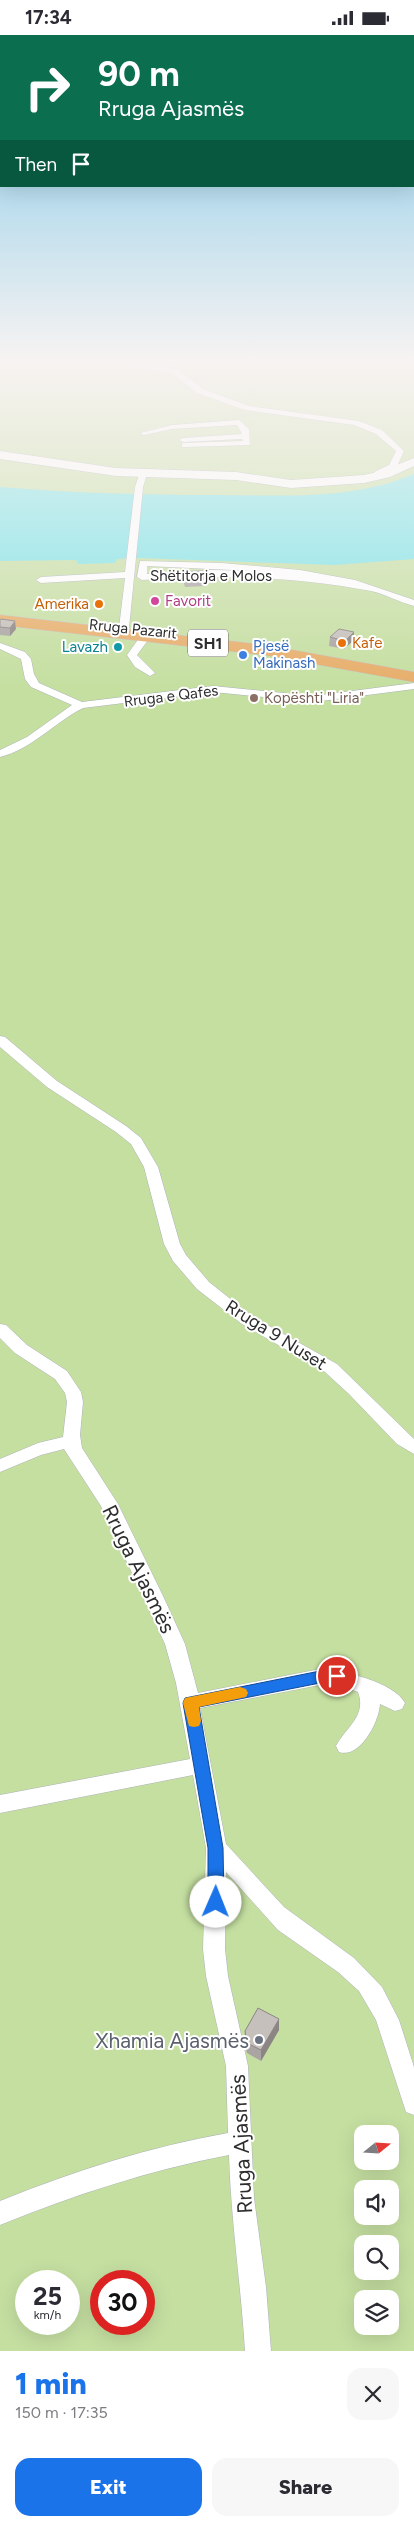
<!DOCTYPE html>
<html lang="en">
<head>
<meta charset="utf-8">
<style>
  :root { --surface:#fff; --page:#f7f7f7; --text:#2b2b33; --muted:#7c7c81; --accent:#1a73e8 }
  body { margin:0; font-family:Figtree,sans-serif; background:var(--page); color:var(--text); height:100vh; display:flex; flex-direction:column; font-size:19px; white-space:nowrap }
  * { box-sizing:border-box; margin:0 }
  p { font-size:16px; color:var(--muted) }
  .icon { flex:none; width:28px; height:28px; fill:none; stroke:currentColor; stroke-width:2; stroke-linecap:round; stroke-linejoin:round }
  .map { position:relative; height:2316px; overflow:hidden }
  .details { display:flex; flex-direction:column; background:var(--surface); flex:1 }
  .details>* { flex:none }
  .hud { position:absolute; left:0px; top:0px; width:415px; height:152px; box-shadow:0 5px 20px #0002; background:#0b6e4f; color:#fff; overflow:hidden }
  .needle { width:32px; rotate:72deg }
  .buttons { position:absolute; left:354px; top:2090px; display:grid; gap:10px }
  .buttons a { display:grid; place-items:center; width:45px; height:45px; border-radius:10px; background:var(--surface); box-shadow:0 5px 20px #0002; font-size:25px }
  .speed { position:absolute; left:15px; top:2235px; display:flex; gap:10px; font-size:25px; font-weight:700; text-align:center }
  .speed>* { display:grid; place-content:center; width:65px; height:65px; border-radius:50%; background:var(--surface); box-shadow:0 5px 20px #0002; line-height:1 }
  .speed small { font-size:12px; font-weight:400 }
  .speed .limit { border:8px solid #d22; background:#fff; color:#111 }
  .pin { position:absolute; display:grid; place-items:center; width:42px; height:42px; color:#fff; margin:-21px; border:2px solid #fff; border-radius:50%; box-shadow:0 1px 5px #0007 }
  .me { position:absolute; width:55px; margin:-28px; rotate:1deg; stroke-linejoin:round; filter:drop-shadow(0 0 4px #0008) }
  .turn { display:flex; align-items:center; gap:18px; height:105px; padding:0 15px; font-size:22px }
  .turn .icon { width:65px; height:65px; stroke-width:2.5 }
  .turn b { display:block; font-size:35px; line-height:42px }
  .then { display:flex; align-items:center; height:48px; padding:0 15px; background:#0003; gap:10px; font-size:19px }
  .round { display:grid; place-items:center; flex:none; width:52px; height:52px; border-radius:15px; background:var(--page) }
  .head { display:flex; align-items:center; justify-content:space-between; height:85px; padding:0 15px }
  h1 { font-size:30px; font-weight:800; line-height:38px; color:var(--accent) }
  .primary-button { display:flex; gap:10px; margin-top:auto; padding:10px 15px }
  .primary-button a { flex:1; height:58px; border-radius:15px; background:var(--accent); color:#fff; font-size:20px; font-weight:800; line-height:58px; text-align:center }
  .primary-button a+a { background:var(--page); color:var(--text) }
  .status { display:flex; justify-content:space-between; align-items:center; height:35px; padding:0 25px; background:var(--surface); direction:ltr }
  .status svg { height:14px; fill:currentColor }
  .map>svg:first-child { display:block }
  .green { fill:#c5dfa1; fill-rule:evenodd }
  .water { fill:#7ce3e7 }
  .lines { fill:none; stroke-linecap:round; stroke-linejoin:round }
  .street-casing { stroke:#adb2b8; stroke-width:1 }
  .secondary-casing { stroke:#adb2b8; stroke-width:1 }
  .primary-casing { stroke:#c4c4c4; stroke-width:1 }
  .street { fill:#fff; fill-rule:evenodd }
  .secondary { fill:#fff; fill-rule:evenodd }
  .primary { fill:#e7ae6b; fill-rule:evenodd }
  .wall { fill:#aaa5a2 }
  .shaded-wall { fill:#8b8684 }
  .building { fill:#c6c0bc; stroke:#8b8684 }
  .route { fill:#1a73e8; stroke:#114b97 }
  .slow { fill:#f59e0b }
  .hotel-dot { fill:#d1479c; stroke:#fff; stroke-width:2 }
  .food-dot { fill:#e8710a; stroke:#fff; stroke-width:2 }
  .culture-dot { fill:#0f9aa8; stroke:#fff; stroke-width:2 }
  .shop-dot { fill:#3f7fe0; stroke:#fff; stroke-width:2 }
  .education-dot { fill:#8d6e63; stroke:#fff; stroke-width:2 }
  .worship-dot { fill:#6b7280; stroke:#fff; stroke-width:2 }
  .labels { text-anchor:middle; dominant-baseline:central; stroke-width:4; stroke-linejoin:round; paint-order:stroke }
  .far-street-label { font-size:15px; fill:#2d2d2d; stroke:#fff }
  .far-hotel-label { font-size:15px; fill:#b23c85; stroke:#fff; text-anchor:start }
  .far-food-label { font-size:15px; fill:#c56008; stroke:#fff; text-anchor:end }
  .far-shop-label { font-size:15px; fill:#366cbe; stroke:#fff; text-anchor:start }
  .far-culture-label { font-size:15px; fill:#0d838f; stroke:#fff; text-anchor:end }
  .far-education-label { font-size:15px; fill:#785e54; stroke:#fff; text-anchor:start }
  .shield { fill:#fff; stroke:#6c6c6c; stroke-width:1 }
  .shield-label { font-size:16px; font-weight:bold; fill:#2d2d2d }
  .street-label { font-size:18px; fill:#2d2d2d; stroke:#fff }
  .near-street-label { font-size:21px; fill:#2d2d2d; stroke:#fff }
  .near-worship-label { font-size:21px; fill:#5b616d; stroke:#fff; text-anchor:end }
</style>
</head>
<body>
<div class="status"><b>17:34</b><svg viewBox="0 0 49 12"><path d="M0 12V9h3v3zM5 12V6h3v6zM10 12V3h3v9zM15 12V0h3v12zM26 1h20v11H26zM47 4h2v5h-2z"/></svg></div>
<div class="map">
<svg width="414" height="2316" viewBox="0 0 414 2316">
  <rect width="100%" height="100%" fill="#ede5e1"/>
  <path class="green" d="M0 327H414V2316H0ZM362 2099H390V2126H362ZM362 2154H390V2181H362ZM362 2209H390V2236H362ZM26 2246H69V2289H26ZM101 2246H144V2289H101ZM362 2264H390V2291H362Z"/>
  <path class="water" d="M414 439V524L335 530 137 523 117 524 115 528 78 529 76 525 0 526V452C72 458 144 460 216 460 284 460 350 466 414 439Z"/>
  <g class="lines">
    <defs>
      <g id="street">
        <polygon points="110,327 126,327 177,334 203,354 249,371 359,386 382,395 404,416 396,434 380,441 374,441 374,437 389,430 396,416 376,399 354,390 245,375 197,358 172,338"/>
        <polygon points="239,385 249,394 250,410 185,412 182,412 182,408 243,406 242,404 183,407 179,405 183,403 242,399 237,390 172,394 144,400 140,398 172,390"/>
        <polygon points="140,437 147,439 143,452 129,593 124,596 119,593 125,543 41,548 36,545 41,542 125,537 135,452"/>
        <path d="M140 526 222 528 300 535 355 545 414 565V571C399 567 385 559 371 556 295 541 219 540 142 545L137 542ZM147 531 254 536 212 535 147 539Z"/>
        <polygon points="146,598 151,601 137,620 155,638 150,641 135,632 127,620 142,599"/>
        <path d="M0 608 25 617 31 624 34 639 39 648 82 667 213 651 313 661 414 648V654L313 667 213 657 83 673C55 687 32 714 0 722V715L27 702 72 670 31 652 25 644 21 624 0 614Z"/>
        <polygon points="0,1001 5,1002 57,1046 126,1091 141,1103 158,1132 180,1209 186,1220 209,1247 253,1282 337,1329 414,1404 414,1419 397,1409 349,1359 325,1337 242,1289 197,1254 173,1226 164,1209 144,1132 131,1109 116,1097 47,1052 0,1012"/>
        <path d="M0 1289 6 1290 27 1310 67 1336 81 1357 83 1367 80 1400 82 1413 118 1469 163 1561 185 1609 198 1658 320 1634C342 1635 394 1647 405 1668L402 1674 395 1676 380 1669C379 1687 360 1724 339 1717L336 1711C346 1692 367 1681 358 1657L341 1651 320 1650 200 1673 226 1809 284 1872 354 1923 382 1952 399 1985 414 2032V2080L406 2077 376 1985 359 1956 338 1937 278 1895 226 1837 225 1914 228 1941 248 2031 254 2163 266 2252 271 2316H245C241 2250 231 2186 229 2120 150 2135 74 2160 0 2190V2166C74 2136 149 2112 228 2098L226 2031 206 1941 203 1914 206 1813 193 1740 0 1778V1760L190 1724 176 1648 165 1609 101 1471 64 1414 41 1420 0 1437V1424L38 1408 63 1402 67 1367 65 1358 55 1344 15 1318 0 1303Z"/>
      </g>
      <g id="secondary">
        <polygon points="408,327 414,327 414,330 409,329"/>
        <polygon points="0,416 116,433 236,437 291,445 364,440 382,436 414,423 414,431 390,442 364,448 291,453 236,445 116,441 0,424"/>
      </g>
      <polygon id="primary" points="0,580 265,610 414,637 414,647 265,620 0,590"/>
    </defs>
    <use href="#street" class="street-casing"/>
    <use href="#secondary" class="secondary-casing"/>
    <use href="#primary" class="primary-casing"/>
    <use href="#street" class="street"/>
    <use href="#secondary" class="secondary"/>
    <use href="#primary" class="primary"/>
  </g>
  <g class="wall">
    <polygon points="183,537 205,543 205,551 185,552 183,545"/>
    <polygon points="0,585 16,594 10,601 0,600"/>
    <polygon points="354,597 354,605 344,614 329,611 330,602"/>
    <polygon points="279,1995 261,2026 247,2018 244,2006 245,1996"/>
  </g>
  <g class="shaded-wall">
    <polygon points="15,586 16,594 10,601 10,593"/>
    <polygon points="354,597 354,605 344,614 345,606"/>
    <polygon points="279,1984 279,1995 261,2026 261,2015"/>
  </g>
  <g class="building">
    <polygon points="203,536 205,543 185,544 183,537"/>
    <polygon points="1,584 15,586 10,593 0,592 0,585"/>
    <polygon points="339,594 354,597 345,606 330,602"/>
    <polygon points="258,1973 279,1984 261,2015 247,2008 245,1996"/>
  </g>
  <linearGradient id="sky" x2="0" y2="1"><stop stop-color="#7dc7e8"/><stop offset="0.5" stop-color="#f7f3f2"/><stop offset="1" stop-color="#f7f3f2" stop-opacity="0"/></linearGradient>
  <rect width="414" height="651" fill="url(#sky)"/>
  <polygon class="route" points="320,1636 342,1637 344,1641 342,1645 320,1648 199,1672 223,1813 224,1867 222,1872 216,1874 210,1872 208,1867 208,1813 183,1668 185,1663"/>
  <polygon class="slow" points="240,1652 246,1654 248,1658 246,1662 199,1672 201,1686 199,1691 194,1692 189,1691 183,1668 185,1663"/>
  <circle class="hotel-dot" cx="155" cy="566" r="5"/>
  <g class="food-dot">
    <circle cx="99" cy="569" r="5"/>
    <circle cx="342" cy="608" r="5"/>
  </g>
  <circle class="culture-dot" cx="118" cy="612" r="5"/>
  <circle class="shop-dot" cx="243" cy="620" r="5"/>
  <circle class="education-dot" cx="254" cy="663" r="5"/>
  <circle class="worship-dot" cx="259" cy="2005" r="5"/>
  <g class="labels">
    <g class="far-street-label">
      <text x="211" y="541">Shëtitorja e Molos</text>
      <text transform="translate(133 594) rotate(6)">Rruga Pazarit</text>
      <text transform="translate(171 661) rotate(-7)">Rruga e Qafes</text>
    </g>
    <g class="far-hotel-label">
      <text x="165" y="566">Favorit</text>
    </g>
    <g class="far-food-label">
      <text x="89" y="569">Amerika</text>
      <text x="352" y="608" text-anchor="start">Kafe</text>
    </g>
    <g class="far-shop-label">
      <text x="253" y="611">Pjesë<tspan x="253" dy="17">Makinash</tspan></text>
    </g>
    <g class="far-culture-label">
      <text x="108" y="612">Lavazh</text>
    </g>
    <g class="far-education-label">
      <text x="264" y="663">Kopështi "Liria"</text>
    </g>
    <rect class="shield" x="188" y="594.5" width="40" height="27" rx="4"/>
    <g class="shield-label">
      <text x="208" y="608">SH1</text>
    </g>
    <g class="street-label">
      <text transform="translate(276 1300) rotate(32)">Rruga 9 Nuset</text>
    </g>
    <g class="near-street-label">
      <text transform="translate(139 1534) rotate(64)">Rruga Ajasmës</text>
      <text transform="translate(241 2109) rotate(-93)">Rruga Ajasmës</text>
    </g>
    <g class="near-worship-label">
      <text x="249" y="2005">Xhamia Ajasmës</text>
    </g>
  </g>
</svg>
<div class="buttons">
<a><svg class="needle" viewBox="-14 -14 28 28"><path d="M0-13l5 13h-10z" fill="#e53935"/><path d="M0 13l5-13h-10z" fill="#7c7c81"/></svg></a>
<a><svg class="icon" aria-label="sound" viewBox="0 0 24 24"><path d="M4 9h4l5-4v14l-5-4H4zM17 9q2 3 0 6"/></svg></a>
<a><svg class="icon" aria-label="search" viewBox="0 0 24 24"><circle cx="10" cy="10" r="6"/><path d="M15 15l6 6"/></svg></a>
<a><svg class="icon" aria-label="layers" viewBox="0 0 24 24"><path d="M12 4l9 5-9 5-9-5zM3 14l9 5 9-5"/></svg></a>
</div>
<div class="speed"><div>25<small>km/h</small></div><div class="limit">30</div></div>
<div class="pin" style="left:337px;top:1641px;background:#d93025"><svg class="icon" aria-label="arrive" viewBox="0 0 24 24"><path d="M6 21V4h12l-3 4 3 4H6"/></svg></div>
<svg class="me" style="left:216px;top:1867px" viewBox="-20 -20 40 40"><circle r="19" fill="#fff"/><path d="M0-13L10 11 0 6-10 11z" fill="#1a73e8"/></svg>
<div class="hud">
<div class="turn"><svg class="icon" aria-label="right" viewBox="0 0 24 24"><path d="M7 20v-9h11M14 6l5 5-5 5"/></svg><div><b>90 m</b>Rruga Ajasmës</div></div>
<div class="then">Then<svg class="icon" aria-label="arrive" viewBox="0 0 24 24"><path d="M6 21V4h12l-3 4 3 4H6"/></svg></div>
</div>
</div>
<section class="details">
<div class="head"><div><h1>1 min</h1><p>150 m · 17:35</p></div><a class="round"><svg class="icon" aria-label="close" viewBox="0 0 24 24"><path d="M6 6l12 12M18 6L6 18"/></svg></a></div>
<div class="primary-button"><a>Exit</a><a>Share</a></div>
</section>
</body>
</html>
